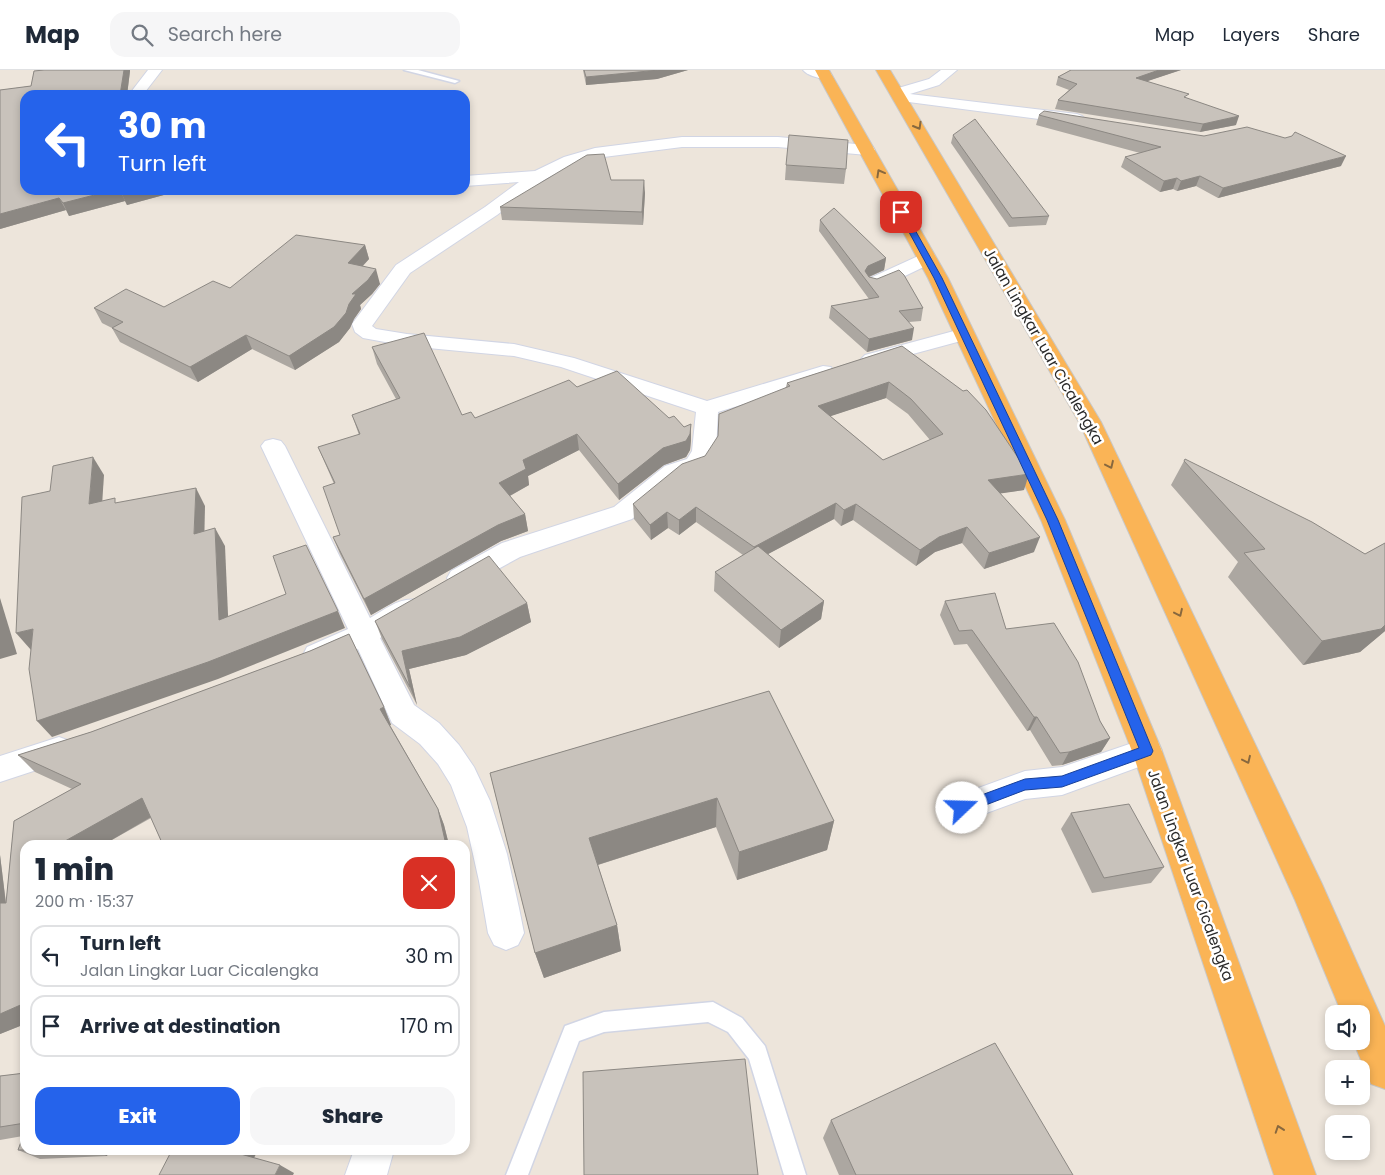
<!DOCTYPE html>
<html lang="en">
<head>
<meta charset="utf-8">
<style>
  :root { --surface:#fff; --page:#f6f6f7; --text:#1f2937; --muted:#747a83; --line:#e0e1e3; --accent:#2563eb }
  body { margin:0; font-family:Poppins,sans-serif; background:var(--page); color:var(--text); height:100vh; display:flex; flex-direction:column; font-size:19px; white-space:nowrap }
  * { box-sizing:border-box; margin:0 }
  p { font-size:16px; color:var(--muted) }
  .icon { flex:none; width:28px; height:28px; fill:none; stroke:currentColor; stroke-width:2; stroke-linecap:round; stroke-linejoin:round }
  .map { position:relative; flex:1; overflow:hidden }
  .details { position:absolute; left:20px; top:770px; width:450px; height:315px; display:flex; flex-direction:column; background:var(--surface); border-radius:15px; box-shadow:0 2px 8px #0003 }
  .details>* { flex:none }
  .guide { position:absolute; left:20px; top:20px; width:450px; height:105px; border-radius:15px; box-shadow:0 2px 8px #0003; background:#2563eb; color:#fff; overflow:hidden }
  .buttons { position:absolute; left:1325px; top:935px; display:grid; gap:10px }
  .buttons a { display:grid; place-items:center; width:45px; height:45px; border-radius:10px; background:var(--surface); box-shadow:0 2px 8px #0003; font-size:25px }
  .pin { position:absolute; display:grid; place-items:center; width:42px; height:42px; color:#fff; margin:-21px; border-radius:10px; box-shadow:0 2px 8px #0006 }
  .me { position:absolute; width:55px; margin:-28px; rotate:69deg; stroke-linejoin:round; filter:drop-shadow(0 0 4px #0008) }
  .turn { display:flex; align-items:center; gap:18px; height:105px; padding:0 15px; font-size:22px }
  .turn .icon { width:65px; height:65px; stroke-width:2.5 }
  .turn b { display:block; font-size:35px; line-height:42px }
  .round { display:grid; place-items:center; flex:none; width:52px; height:52px; border-radius:15px; background:var(--page) }
  .head { display:flex; align-items:center; justify-content:space-between; height:85px; padding:0 15px }
  h1 { font-size:30px; font-weight:800; line-height:38px }
  .action { display:flex; gap:10px; margin-top:auto; padding:10px 15px }
  .action a { flex:1; height:58px; border-radius:15px; background:var(--accent); color:#fff; font-size:20px; font-weight:800; line-height:58px; text-align:center }
  .action a+a { background:var(--page); color:var(--text) }
  ul { padding:0; list-style:none }
  li { display:flex; align-items:center; gap:15px; height:62px; margin:0 10px 8px; padding:0 5px; border:2px solid var(--line); border-radius:15px }
  li div { flex:1 }
  li b { display:block; font-size:19px }
  li em { font-style:normal }
  header { display:flex; align-items:center; gap:30px; box-sizing:border-box; height:70px; padding:0 25px; background:var(--surface); border-bottom:1px solid var(--line) }
  header strong { font-size:24px }
  nav { display:flex; gap:28px; margin-inline-start:auto; font-size:18px }
  .search { width:350px; height:45px; background:var(--page); display:flex; align-items:center; gap:12px; box-sizing:border-box; padding:0 18px; border-radius:15px; color:var(--muted); font-size:19px }
  .map>svg:first-child { display:block }
  .lines { fill:none; stroke-linecap:round; stroke-linejoin:round }
  .service-casing { stroke:#d1d5e4; stroke-width:3 }
  .minor-casing { stroke:#d1d5e4; stroke-width:2 }
  .trunk-casing { stroke:#c8c8c8; stroke-width:2 }
  .service { fill:#fff; fill-rule:evenodd }
  .minor { fill:#fff; fill-rule:evenodd }
  .trunk { fill:#fab456; fill-rule:evenodd }
  .wall { fill:#aca7a1; fill-rule:evenodd }
  .shaded-wall { fill:#8c8883 }
  .building { fill:#c8c2bb; stroke:#8c8883; fill-rule:evenodd }
  .oneway { stroke:#88683e }
  .route { fill:#2563eb; stroke:#184099 }
  .labels { text-anchor:middle; dominant-baseline:central; stroke-width:5; stroke-linejoin:round; paint-order:stroke }
  .street-label { font-size:15px; fill:#2a2a2a; stroke:#fff }
</style>
</head>
<body>
<header>
<strong>Map</strong>
<div class="search"><svg class="icon" aria-label="search" viewBox="0 0 24 24"><circle cx="10" cy="10" r="6"/><path d="M15 15l6 6"/></svg>Search here</div>
<nav><a>Map</a><a>Layers</a><a>Share</a></nav>
</header>
<div class="map">
<svg width="1385" height="1105" viewBox="0 0 1385 1105">
  <rect width="100%" height="100%" fill="#ede5db"/>
  <g class="lines">
    <defs>
      <g id="service">
        <polygon points="404,0 418,0 459,11 455,13"/>
        <polygon points="713,932 742,948 765,976 806,1105 784,1105 749,989 728,962 708,952 604,962 579,971 528,1105 506,1105 565,956 604,942"/>
      </g>
      <g id="minor">
        <polygon points="148,0 162,0 145,22 145,25 131,25 131,22"/>
        <path d="M803 0H824L832 5 830 8C822 10 808 6 803 0Z"/>
        <polygon points="941,0 957,0 939,15 910,24 1077,44 1082,46 1085,49 1082,52 1077,54 901,31 896,30 894,27 895,25 893,22 895,19 929,9"/>
        <polygon points="682,67 778,67 867,75 873,77 875,80 873,83 867,85 778,77 682,77 596,88 576,93 544,110 497,145 410,203 372,256 376,259 407,264 514,274 574,288 707,331 823,296 831,297 834,302 831,307 718,342 716,381 703,401 681,408 632,449 520,487 469,515 460,518 451,515 447,508 451,501 502,473 614,437 665,396 687,389 692,381 696,342 561,297 514,286 407,276 363,268 355,262 352,254 396,195 485,137 519,112 465,116 465,106 535,101 564,87 595,78"/>
        <polygon points="927,182 934,184 936,188 934,192 882,217 875,219 868,217 865,213 868,209"/>
        <polygon points="965,258 972,260 975,264 972,268 872,295 865,293 861,289 865,285"/>
        <path d="M273 369 281 371 285 376 370 548C386 539 402 525 421 531L425 538 421 545 380 568 414 635 439 653 459 675 474 697 490 731 507 784 519 838 524 863 518 875 506 880 494 875 488 863 479 811 467 757 451 715 438 694 420 674 392 653 358 579 317 596 307 593 303 585 307 577 348 559 261 376 265 371Z"/>
        <polygon points="59,667 70,671 74,680 70,689 0,712 0,686"/>
        <polygon points="1147,668 1158,672 1162,681 1158,690 1062,725 1025,729 962,752 951,748 946,738 951,728 1025,701 1062,697"/>
        <polygon points="354,1080 394,1080 387,1105 345,1105"/>
      </g>
      <g id="trunk">
        <polygon points="815,0 829,0 948,208 1065,450 1162,681 1316,1105 1274,1105 1132,681 1041,450 928,208"/>
        <polygon points="876,0 890,0 1101,352 1322,814 1385,956 1385,1019 1371,1014 1353,971 1361,971 1361,944 1342,944 1295,830 1079,352"/>
      </g>
    </defs>
    <use href="#service" class="service-casing"/>
    <use href="#minor" class="minor-casing"/>
    <use href="#trunk" class="trunk-casing"/>
    <use href="#service" class="service"/>
    <use href="#minor" class="minor"/>
    <use href="#trunk" class="trunk"/>
  </g>
  <g class="wall">
    <polygon points="44,0 130,0 130,1 127,25 25,25 25,120 182,120 127,135 125,131 69,146 66,140 0,159 0,20 31,16 34,1"/>
    <polygon points="583,0 688,0 657,9 586,15"/>
    <polygon points="1071,0 1181,0 1147,11 1187,28 1236,55 1200,62 1055,39 1058,30 1069,20 1056,15 1058,7"/>
    <polygon points="1039,45 1341,96 1218,128 1196,116 1177,121 1173,119 1160,122 1121,97 1125,87 1140,83 1036,55"/>
    <polygon points="953,65 1049,146 1046,155 1009,157 951,73"/>
    <polygon points="786,95 846,99 844,114 785,110"/>
    <polygon points="611,110 645,123 643,155 502,150 500,137"/>
    <polygon points="820,150 886,188 884,200 869,207 923,238 921,251 909,252 912,270 867,282 829,248 831,236 869,229 819,161"/>
    <polygon points="365,175 369,189 363,196 380,214 372,224 360,235 361,239 354,249 350,258 339,272 295,300 252,279 198,312 120,272 112,258 102,253 94,238 164,237 230,218"/>
    <path d="M902 276 1024 420 1000 423 1034 482 984 499 962 473 935 482 916 496 853 450 841 456 834 449 768 484 824 531 821 549 779 578 714 521 715 502 743 485 696 452 679 465 668 458 651 470 634 449 633 434 705 386 786 317 787 313ZM886 328 908 344 930 370 883 390 830 346Z"/>
    <polygon points="372,277 462,345 475,348 577,317 691,370 690,380 686,387 664,395 619,430 579,380 528,406 529,415 510,426 525,444 528,461 501,471 371,545 340,484 333,467 340,465 334,414 318,377 359,365 352,345 396,329 377,294"/>
    <polygon points="1184,391 1365,484 1385,473 1385,561 1360,582 1303,595 1228,507 1238,492 1171,415"/>
    <polygon points="945,531 1006,559 1100,651 1110,668 1101,682 1062,695 1052,696 1030,660 1027,661 967,574 954,575 940,545"/>
    <polygon points="527,533 531,552 466,585 409,599 417,635 382,569 375,551"/>
    <polygon points="349,564 384,637 391,655 390,655 438,739 444,755 449,775 163,775 151,748 103,775 25,775 25,954 0,964 0,785 6,833 14,751 72,719 35,702 18,685 91,662 310,581"/>
    <polygon points="769,621 834,751 827,780 737,810 716,757 598,795 617,855 621,881 544,908 535,883 490,703"/>
    <polygon points="1071,743 1164,797 1151,813 1092,823 1061,759"/>
    <polygon points="25,1003 25,1080 109,1080 107,1086 40,1089 18,1080 23,1066 0,1070 0,1006"/>
    <polygon points="831,1050 1073,1105 839,1105 823,1068"/>
  </g>
  <g class="shaded-wall">
    <polygon points="124,0 130,0 130,1 127,25 120,25"/>
    <polygon points="659,0 688,0 657,9 586,15 586,7"/>
    <polygon points="1159,0 1181,0 1133,16 1136,8"/>
    <polygon points="1239,46 1236,55 1200,62 1203,54"/>
    <polygon points="1346,86 1341,96 1218,128 1223,118"/>
    <polygon points="1200,106 1196,116 1177,121 1181,111"/>
    <polygon points="1177,108 1173,119 1160,122 1164,111"/>
    <polygon points="644,110 645,123 643,155 642,142"/>
    <polygon points="114,120 120,120 125,131 69,146 63,133"/>
    <polygon points="129,120 182,120 127,135 121,122"/>
    <polygon points="59,128 66,140 0,159 0,144"/>
    <polygon points="365,175 369,189 352,207 348,193"/>
    <polygon points="886,188 884,200 866,208 865,201 868,196"/>
    <polygon points="376,199 380,214 372,224 360,235 361,239 354,249 350,258 339,272 295,300 289,286 349,234 352,224"/>
    <polygon points="914,258 912,270 867,282 869,269"/>
    <polygon points="246,265 252,279 198,312 190,297"/>
    <polygon points="889,312 886,328 816,351 818,336"/>
    <polygon points="691,354 691,370 690,380 686,387 664,395 619,430 618,414"/>
    <polygon points="577,364 579,380 528,406 529,415 502,430 499,413 523,390"/>
    <polygon points="93,387 104,405 101,451 89,434"/>
    <polygon points="1029,404 1024,420 983,426 988,410"/>
    <polygon points="196,418 205,436 204,482 194,464"/>
    <polygon points="836,433 834,449 753,492 754,477"/>
    <polygon points="856,434 853,450 841,456 844,440"/>
    <polygon points="696,437 696,452 679,465 679,450"/>
    <polygon points="667,442 668,458 651,470 650,455"/>
    <polygon points="525,444 528,461 501,471 371,545 364,529 498,455"/>
    <polygon points="967,457 962,473 935,482 916,496 920,480 939,467"/>
    <polygon points="215,458 225,476 229,567 219,550"/>
    <polygon points="1040,467 1034,482 984,499 989,483"/>
    <polygon points="0,528 17,584 0,589"/>
    <polygon points="824,531 821,549 779,578 781,560"/>
    <polygon points="527,533 531,552 466,585 409,599 417,635 410,617 402,581"/>
    <polygon points="338,541 345,558 218,609 52,667 37,651"/>
    <polygon points="1385,555 1385,561 1360,582 1303,595 1322,571"/>
    <polygon points="33,559 31,580 16,563"/>
    <polygon points="384,637 391,655 388,656 380,639"/>
    <polygon points="1034,647 1037,647 1030,660 1027,661"/>
    <polygon points="1110,668 1101,682 1062,695 1069,682"/>
    <polygon points="142,728 156,744 103,775 58,775"/>
    <polygon points="717,728 716,757 594,796 589,768"/>
    <polygon points="438,739 444,755 449,775 446,775"/>
    <polygon points="834,751 827,780 737,810 739,782"/>
    <polygon points="0,785 6,835 0,838"/>
    <polygon points="617,855 621,881 544,908 535,883"/>
    <polygon points="25,933 25,954 0,964 0,944"/>
    <polygon points="93,1080 109,1080 107,1086"/>
    <polygon points="239,1080 258,1080 252,1092 237,1083"/>
    <polygon points="280,1095 294,1103 293,1105 275,1105"/>
  </g>
  <g class="building">
    <polygon points="44,0 124,0 120,25 25,25 25,120 114,120 63,133 59,128 0,144 0,20 31,16 34,1"/>
    <polygon points="584,0 659,0 586,7"/>
    <polygon points="1071,0 1159,0 1136,8 1189,24 1184,27 1239,46 1203,54 1058,30 1077,14 1058,7"/>
    <polygon points="1044,41 1204,66 1247,57 1285,68 1292,66 1295,62 1346,86 1223,118 1200,106 1181,111 1177,108 1164,111 1125,87 1161,77 1039,45"/>
    <polygon points="975,49 1049,146 1012,148 953,65"/>
    <polygon points="789,65 848,70 846,99 786,95"/>
    <polygon points="604,84 611,110 644,110 642,142 500,137 587,85"/>
    <polygon points="120,120 129,120 121,122"/>
    <polygon points="834,138 886,188 868,196 865,201 869,207 877,209 899,200 904,205 923,238 899,241 914,258 869,269 831,236 879,227 820,150"/>
    <polygon points="296,165 365,175 348,193 376,199 368,210 352,224 356,224 349,234 346,243 334,257 289,286 246,265 190,297 112,258 123,252 94,238 126,219 164,237 213,211 230,218"/>
    <polygon points="424,263 462,345 471,342 475,348 569,310 577,317 617,301 669,348 674,346 684,357 691,354 690,364 686,371 663,378 618,414 577,364 523,390 526,399 499,413 525,444 498,455 364,529 333,467 340,465 323,417 335,413 318,377 360,364 352,345 400,328 372,277"/>
    <path d="M902 276 963 321 967 320 986 340 1029 404 988 410 1040 467 989 483 967 457 939 467 920 480 856 434 844 440 836 433 754 477 696 437 679 450 667 442 650 455 633 434 682 394 705 386 718 366 719 344 790 316 787 313ZM889 312 911 329 943 364 883 390 818 336Z"/>
    <polygon points="93,387 89,434 115,428 115,433 196,418 194,464 215,458 219,550 286,524 273,486 306,475 338,541 208,592 37,651 29,599 33,559 16,563 22,427 50,421 53,396"/>
    <polygon points="1185,389 1312,452 1365,484 1385,473 1385,555 1381,559 1322,571 1244,483 1265,479 1184,391"/>
    <polygon points="758,476 824,531 781,560 715,502"/>
    <polygon points="489,486 527,533 460,567 402,581 410,617 375,551"/>
    <polygon points="995,523 1006,559 1054,553 1078,592 1100,651 1110,668 1069,682 1060,683 1037,647 1034,647 972,560 959,561 945,531"/>
    <polygon points="349,564 384,637 380,639 438,739 446,775 163,775 142,728 58,775 25,775 25,933 0,944 0,833 6,833 14,751 81,714 18,685 91,662 310,581"/>
    <polygon points="769,621 834,751 739,782 717,728 589,768 617,855 535,883 490,703"/>
    <polygon points="1129,734 1164,797 1104,808 1071,743"/>
    <polygon points="995,973 1073,1105 856,1105 831,1050"/>
    <polygon points="745,989 758,1105 584,1105 583,1002"/>
    <polygon points="25,1003 25,1053 0,1057 0,1006"/>
    <polygon points="25,1061 25,1080 18,1080"/>
    <polygon points="172,1080 239,1080 237,1083 280,1095 275,1105 159,1105"/>
  </g>
  <defs><path id="oneway-chevron" d="M-2-3.5L2.5 0L-2 3.5" fill="none" stroke-width="1.6" stroke-linecap="round" stroke-linejoin="round" transform="scale(1.25)"/></defs>
  <g class="oneway">
    <use href="#oneway-chevron" transform="translate(918 56) rotate(60)"/>
    <use href="#oneway-chevron" transform="translate(880 103) rotate(-119)"/>
    <use href="#oneway-chevron" transform="translate(1110 395) rotate(65)"/>
    <use href="#oneway-chevron" transform="translate(1179 543) rotate(65)"/>
    <use href="#oneway-chevron" transform="translate(1247 690) rotate(65)"/>
    <use href="#oneway-chevron" transform="translate(1279 1059) rotate(-109)"/>
  </g>
  <polygon class="route" points="901,139 905,142 942,208 1058,450 1153,681 1151,685 1062,717 1025,720 962,744 957,743 955,738 957,734 1025,709 1062,706 1139,678 1047,450 934,208 898,142"/>
  <g class="labels">
    <g class="street-label">
      <text transform="translate(1044 276) rotate(60)">Jalan Lingkar Luar Cicalengka</text>
      <text transform="translate(1191 805) rotate(70)">Jalan Lingkar Luar Cicalengka</text>
    </g>
  </g>
</svg>
<div class="buttons">
<a><svg class="icon" aria-label="sound" viewBox="0 0 24 24"><path d="M4 9h4l5-4v14l-5-4H4zM17 9q2 3 0 6"/></svg></a>
<a>+</a>
<a>−</a>
</div>
<div class="pin" style="left:901px;top:142px;background:#d93025"><svg class="icon" aria-label="arrive" viewBox="0 0 24 24"><path d="M6 21V4h12l-3 4 3 4H6"/></svg></div>
<svg class="me" style="left:962px;top:738px" viewBox="-20 -20 40 40"><circle r="19" fill="#fff"/><path d="M0-13L10 11 0 6-10 11z" fill="#2563eb"/></svg>
<div class="guide">
<div class="turn"><svg class="icon" aria-label="left" viewBox="0 0 24 24"><path d="M17 20v-9H6M10 6l-5 5 5 5"/></svg><div><b>30 m</b>Turn left</div></div>
</div>
<section class="details">
<div class="head"><div><h1>1 min</h1><p>200 m · 15:37</p></div><a class="round" style="background:#d93025;color:#fff"><svg class="icon" aria-label="close" viewBox="0 0 24 24"><path d="M6 6l12 12M18 6L6 18"/></svg></a></div>
<ul>
<li><svg class="icon" aria-label="left" viewBox="0 0 24 24"><path d="M17 20v-9H6M10 6l-5 5 5 5"/></svg><div><b>Turn left</b><p>Jalan Lingkar Luar Cicalengka</p></div><em>30 m</em></li>
<li><svg class="icon" aria-label="arrive" viewBox="0 0 24 24"><path d="M6 21V4h12l-3 4 3 4H6"/></svg><div><b>Arrive at destination</b></div><em>170 m</em></li>
</ul>
<div class="action"><a>Exit</a><a>Share</a></div>
</section>
</div>
</body>
</html>
